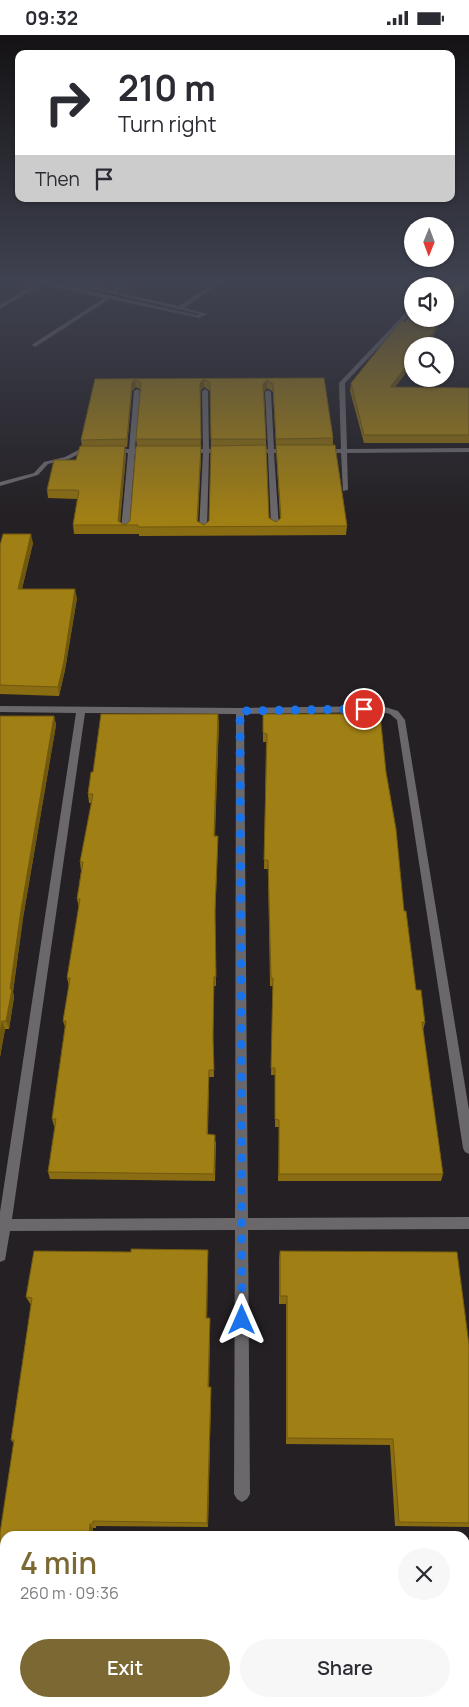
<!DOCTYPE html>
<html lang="en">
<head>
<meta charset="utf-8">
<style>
  :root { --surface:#fff; --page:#f7f7f7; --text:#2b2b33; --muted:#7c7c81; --accent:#7b6833 }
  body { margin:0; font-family:Manrope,sans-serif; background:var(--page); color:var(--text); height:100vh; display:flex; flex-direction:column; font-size:19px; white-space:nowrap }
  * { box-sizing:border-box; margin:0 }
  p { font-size:16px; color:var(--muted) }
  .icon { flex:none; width:28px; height:28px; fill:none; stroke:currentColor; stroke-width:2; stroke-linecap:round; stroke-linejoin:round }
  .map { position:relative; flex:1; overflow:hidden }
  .sheet { position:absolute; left:0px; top:1496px; width:470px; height:176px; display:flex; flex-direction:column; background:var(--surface); border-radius:15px 15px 0 0; box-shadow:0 1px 4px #0004 }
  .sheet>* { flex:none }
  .guide { position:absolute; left:15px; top:15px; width:440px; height:152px; border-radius:10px; box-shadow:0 1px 4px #0004; background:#fff; color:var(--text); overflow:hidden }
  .needle { width:32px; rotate:181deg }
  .fabs { position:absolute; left:404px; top:182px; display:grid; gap:10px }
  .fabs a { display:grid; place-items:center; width:50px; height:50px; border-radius:50%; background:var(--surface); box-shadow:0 1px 4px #0004; font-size:25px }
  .pin { position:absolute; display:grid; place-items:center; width:42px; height:42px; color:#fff; margin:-21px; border:2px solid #fff; border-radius:50%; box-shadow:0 1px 5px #0007 }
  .me { position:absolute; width:55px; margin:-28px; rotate:0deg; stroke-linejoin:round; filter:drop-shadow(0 0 4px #0008) }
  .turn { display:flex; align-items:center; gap:18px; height:105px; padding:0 20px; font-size:22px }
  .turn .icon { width:65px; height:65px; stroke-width:2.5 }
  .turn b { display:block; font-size:35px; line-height:42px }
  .then { display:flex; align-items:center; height:48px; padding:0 20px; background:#0003; gap:10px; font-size:19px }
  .round { display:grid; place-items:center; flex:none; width:52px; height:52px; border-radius:26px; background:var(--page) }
  .head { display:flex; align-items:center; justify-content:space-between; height:85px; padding:0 20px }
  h1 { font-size:30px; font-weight:600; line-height:38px; color:var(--accent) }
  .primary-button { display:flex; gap:10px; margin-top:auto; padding:10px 20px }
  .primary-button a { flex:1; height:58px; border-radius:30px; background:var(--accent); color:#fff; font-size:20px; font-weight:600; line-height:58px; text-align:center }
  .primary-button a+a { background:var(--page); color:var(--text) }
  .status { display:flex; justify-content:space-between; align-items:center; height:35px; padding:0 25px; background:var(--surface); direction:ltr }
  .status svg { height:14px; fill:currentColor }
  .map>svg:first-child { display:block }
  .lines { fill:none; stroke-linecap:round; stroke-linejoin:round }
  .street { fill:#6b686b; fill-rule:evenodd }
  .wall { fill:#8a6d12; fill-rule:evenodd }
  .shaded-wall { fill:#70590f }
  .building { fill:#a07f15; stroke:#70590f }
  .route { stroke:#1a73e8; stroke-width:9; stroke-dasharray:0 16.2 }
</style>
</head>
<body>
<div class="status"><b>09:32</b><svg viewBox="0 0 49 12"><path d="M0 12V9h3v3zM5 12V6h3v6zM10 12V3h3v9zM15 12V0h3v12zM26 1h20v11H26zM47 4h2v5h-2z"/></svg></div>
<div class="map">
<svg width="469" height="1672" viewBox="0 0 469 1672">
  <rect width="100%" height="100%" fill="#242024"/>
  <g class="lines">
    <g class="street">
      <polygon points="37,247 51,247 197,280 199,279 63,247 74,247 111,256 123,247 129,247 116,257 179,271 215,247 221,247 184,273 208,279 199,283 110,264 35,312 32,310 33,309 104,263 42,249 0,274 0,270"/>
      <polygon points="435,247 440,247 437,251 433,251"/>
      <polygon points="410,273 412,273 412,277 345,348 347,414 469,413 469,417 347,418 348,455 343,456 341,418 323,418 320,416 323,414 341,414 339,348"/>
      <polygon points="137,354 140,356 135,414 148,414 151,416 148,418 135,418 129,495 125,497 121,495 128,418 113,418 110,416 113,414 129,414 134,356"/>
      <polygon points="205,354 208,356 209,414 223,414 226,416 223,418 209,418 207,495 203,497 199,495 203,418 188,418 185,416 188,414 203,414 202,356"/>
      <polygon points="268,355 271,357 274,414 288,414 291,416 288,418 274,418 279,492 275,494 271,492 268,418 255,418 252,416 255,414 268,414 265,357"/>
      <polygon points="80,414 91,414 94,416 91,418 81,418 69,424 48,429 38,440 0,451 0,447 34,438 44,427 65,422"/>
      <path d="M0 671 240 673 382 671 398 676 405 685 469 1075V1119L465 1117 463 1113 397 685 390 679 382 677 244 679 248 1183 469 1182V1194L248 1195 250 1459 247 1464 242 1467 237 1464 234 1459 235 1195 10 1196 5 1225 0 1227V1177L76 678 0 677ZM85 678 236 679 235 1183 12 1184Z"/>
      <polygon points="290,1668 306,1668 305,1672 289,1672"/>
    </g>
  </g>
  <g class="wall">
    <polygon points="412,284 443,284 437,293 431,306 427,311 412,311 412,330 395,352 469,353 469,408 364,408 350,356 351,348 405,287"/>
    <path d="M324 343 333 403V410L347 491 346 500 139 501V499H74L73 490 77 464 48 463 47 455 76 425 82 411 81 405 95 344ZM136 352 141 355 136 404 137 411 130 486 125 490 120 487 126 420 125 412H127L132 356ZM204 352 210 356 211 411 209 486 204 490 198 487 201 420 200 356ZM267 353 273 357 280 484 276 487 269 483 264 357Z"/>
    <polygon points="33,508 22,554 77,563 65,635 59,661 0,659 0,510"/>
    <polygon points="263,679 386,737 404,876 416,955 425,988 423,995 443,1139 441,1146 278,1146 279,1092 275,1092 275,1040 271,1040 273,951 270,951 268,834 264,834 266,707 263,707"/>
    <polygon points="0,681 54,681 56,690 23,883 13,957 14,962 9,994 5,994 0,1022"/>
    <polygon points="219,687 215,801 218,810 215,883 216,951 214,951 213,1009 214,1042 209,1042 208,1099 216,1107 215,1146 50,1144 48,1137 55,1091 54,1091 52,1084 65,992 63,986 69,951 67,943 79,873 77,864 81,836 80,827 92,768 89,768 88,759 93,737"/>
    <polygon points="131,1214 208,1215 207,1283 210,1283 209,1352 211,1352 211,1359 208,1492 96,1491 96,1493 93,1493 93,1501 5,1501 5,1668 83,1668 83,1672 0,1672 0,1498 14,1409 11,1405 31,1270 26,1262 34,1216 131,1217"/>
    <polygon points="280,1216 469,1310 469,1492 395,1491 390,1410 286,1409 286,1269 279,1269 279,1224"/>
    <polygon points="347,1668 433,1668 432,1672 356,1672"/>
  </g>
  <g class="shaded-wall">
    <polygon points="466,247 467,247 466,253 445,281 445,276"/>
    <polygon points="439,284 443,284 437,293 431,306 427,311 422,311"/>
    <polygon points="412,324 412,330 389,360 390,352"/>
    <polygon points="135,344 136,352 132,356 127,412 127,404 132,348"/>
    <polygon points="204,344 204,352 200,356 201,412 200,348"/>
    <polygon points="267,345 267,353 263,357 263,349"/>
    <polygon points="125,411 126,420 120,490 118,486"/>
    <polygon points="201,411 201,420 197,495 197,486"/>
    <polygon points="31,499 33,508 20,562 18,554"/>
    <polygon points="75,554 77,563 65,635 59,661 58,652"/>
    <polygon points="218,679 219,687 214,810 214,801"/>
    <polygon points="54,681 56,690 23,883 13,957 14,962 9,994 6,986 10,954 21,875"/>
    <polygon points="2,986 5,994 0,1022 0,999"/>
    <polygon points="208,1215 208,1223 207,1291 206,1283"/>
    <polygon points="210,1283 210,1291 209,1359 208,1352"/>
    <polygon points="211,1352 211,1359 208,1492 207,1488"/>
    <polygon points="90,1489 93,1493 93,1501 89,1501"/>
    <rect x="80" y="1668" width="3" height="4"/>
  </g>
  <g class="building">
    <polygon points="439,247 466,247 445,276 445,251 435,251"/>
    <polygon points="412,278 412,284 439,284 432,299 422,311 412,311 412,324 390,352 469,353 469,400 364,400 351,348 401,286 405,287"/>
    <polygon points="324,343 333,403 276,404 273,349 267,345 263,349 266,404 211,404 210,348 204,344 200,348 201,404 136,404 141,348 135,344 132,348 127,404 81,405 95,344"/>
    <polygon points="266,410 269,483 276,487 281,483 276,410 335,410 347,491 138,492 138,490 73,490 79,456 77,455 47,455 54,425 76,425 80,411 125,411 118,486 125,490 130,486 136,411 201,411 197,486 204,490 209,486 211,411"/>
    <polygon points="3,499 31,499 18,554 75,554 64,626 58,652 0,650 0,510"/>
    <polygon points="101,679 218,679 214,801 218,801 215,874 216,942 214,942 213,1001 214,1035 209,1035 207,1099 215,1100 214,1139 48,1137 56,1084 52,1084 66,986 63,986 70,943 67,943 80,864 77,864 83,827 80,827 93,759 88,759 91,737 93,737"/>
    <polygon points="263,679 380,679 386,737 396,794 404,876 406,876 416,955 421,955 425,988 422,987 443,1139 279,1139 279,1085 275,1084 275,1033 271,1033 273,943 271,943 268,825 264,825 267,699 263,698"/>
    <polygon points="0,681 54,681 21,875 10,954 12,954 6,986 2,986 0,999"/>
    <polygon points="131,1214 208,1215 206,1283 210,1283 208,1352 211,1352 207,1488 93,1486 93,1489 90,1489 89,1501 5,1501 5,1668 80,1668 80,1672 0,1672 0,1498 14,1405 11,1405 32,1263 26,1262 34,1216 131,1217"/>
    <polygon points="280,1216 457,1217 469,1310 469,1488 399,1487 393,1404 287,1403 287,1261 280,1261"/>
    <polygon points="349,1668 433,1668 432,1672 359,1672"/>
  </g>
  <linearGradient id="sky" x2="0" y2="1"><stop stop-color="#141214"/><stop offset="0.51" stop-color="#3f4250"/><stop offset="1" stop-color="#3f4250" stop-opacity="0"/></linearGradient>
  <rect width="469" height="482" fill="url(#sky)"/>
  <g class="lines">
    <polyline class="route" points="242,1285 240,676 364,674"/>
  </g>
</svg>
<div class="fabs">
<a><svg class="needle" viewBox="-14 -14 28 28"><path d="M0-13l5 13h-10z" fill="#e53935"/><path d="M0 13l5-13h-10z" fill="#7c7c81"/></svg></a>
<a><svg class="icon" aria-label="sound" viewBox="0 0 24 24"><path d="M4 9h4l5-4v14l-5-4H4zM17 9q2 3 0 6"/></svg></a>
<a><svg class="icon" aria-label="search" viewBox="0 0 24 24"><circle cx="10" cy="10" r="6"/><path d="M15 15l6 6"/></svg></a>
</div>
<div class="pin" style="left:364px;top:674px;background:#d93025"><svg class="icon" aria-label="arrive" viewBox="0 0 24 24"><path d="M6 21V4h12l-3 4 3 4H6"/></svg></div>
<svg class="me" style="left:242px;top:1285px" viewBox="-20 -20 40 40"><path d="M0-17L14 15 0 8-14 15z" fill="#1a73e8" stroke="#fff" stroke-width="4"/></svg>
<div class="guide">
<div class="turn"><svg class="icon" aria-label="right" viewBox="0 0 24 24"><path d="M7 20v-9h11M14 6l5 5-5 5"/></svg><div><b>210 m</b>Turn right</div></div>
<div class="then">Then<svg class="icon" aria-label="arrive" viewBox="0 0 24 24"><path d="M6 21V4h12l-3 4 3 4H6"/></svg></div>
</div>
<section class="sheet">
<div class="head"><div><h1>4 min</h1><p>260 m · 09:36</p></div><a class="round"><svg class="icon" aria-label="close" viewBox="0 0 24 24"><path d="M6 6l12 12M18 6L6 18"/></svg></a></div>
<div class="primary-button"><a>Exit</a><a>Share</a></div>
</section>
</div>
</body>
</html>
